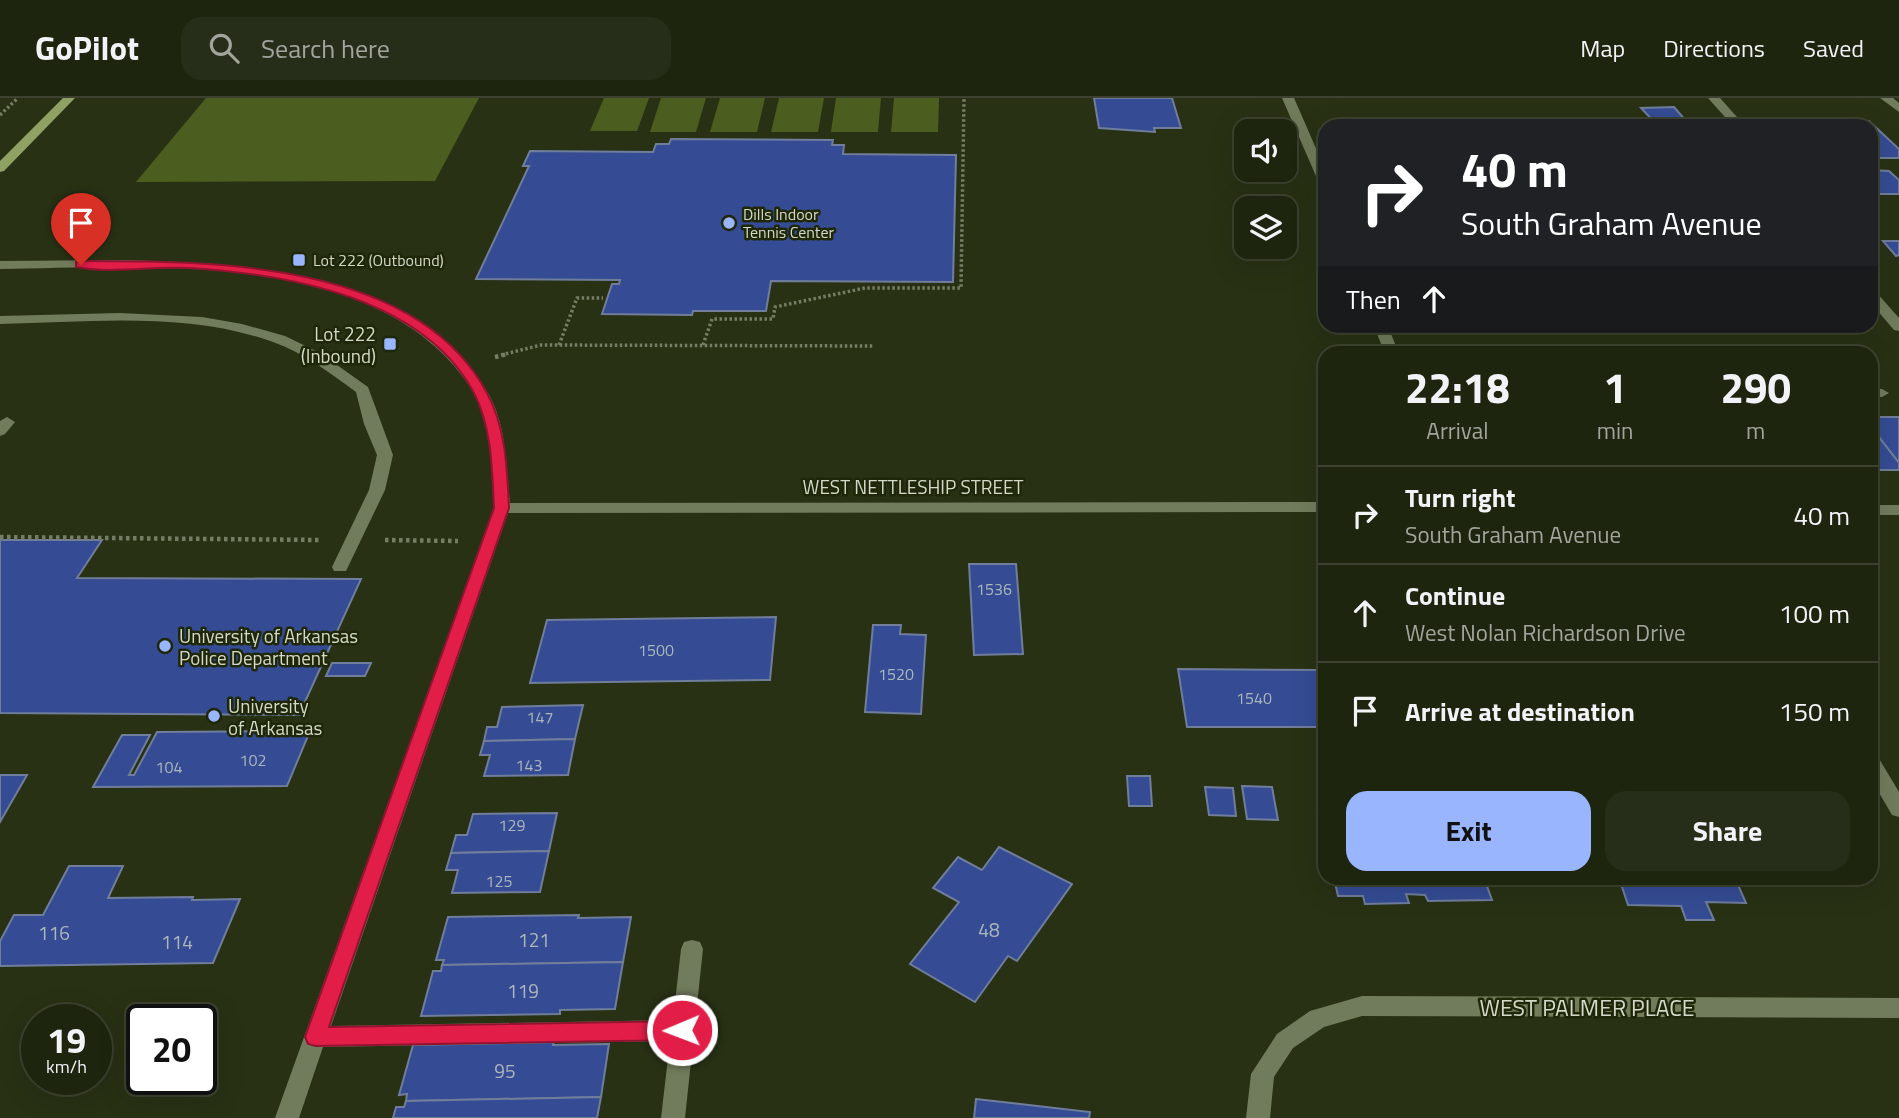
<!DOCTYPE html>
<html lang="en">
<head>
<meta charset="utf-8">
<style>
  :root { --surface:#1e250f; --page:#262d18; --text:#f1f3f6; --muted:#a1a59e; --line:#3c422f; --accent:#99b5fd }
  body { margin:0; font-family:"Titillium Web",sans-serif; background:var(--page); color:var(--text); height:100vh; display:flex; flex-direction:column; font-size:26px; white-space:nowrap }
  * { box-sizing:border-box; margin:0 }
  p { font-size:23px; color:var(--muted) }
  .icon { flex:none; width:38px; height:38px; fill:none; stroke:currentColor; stroke-width:2; stroke-linecap:round; stroke-linejoin:round }
  .map { position:relative; flex:1; overflow:hidden }
  .drawer { position:absolute; left:1318px; top:248px; width:560px; height:539px; display:flex; flex-direction:column; background:var(--surface); border-radius:21px; box-shadow:0 7px 28px #0002,0 0 0 2px var(--line) }
  .drawer>* { flex:none }
  .banner { position:absolute; left:1318px; top:21px; width:560px; height:214px; border-radius:21px; box-shadow:0 7px 28px #0002,0 0 0 2px var(--line); background:#202124; color:#fff; overflow:hidden }
  .tools { position:absolute; left:1234px; top:21px; display:grid; gap:14px }
  .tools a { display:grid; place-items:center; width:63px; height:63px; border-radius:14px; background:var(--surface); box-shadow:0 7px 28px #0002,0 0 0 2px var(--line); font-size:35px }
  .speed { position:absolute; left:21px; top:906px; display:flex; gap:14px; font-size:35px; font-weight:700; text-align:center }
  .speed>* { display:grid; place-content:center; width:91px; height:91px; border-radius:50%; background:var(--surface); box-shadow:0 7px 28px #0002,0 0 0 2px var(--line); line-height:1 }
  .speed small { font-size:18px; font-weight:400 }
  .speed .limit { border:4px solid #111; border-radius:10px; background:#fff; color:#111 }
  .pin { position:absolute; display:grid; place-items:center; width:60px; height:60px; color:#fff; margin:-72px -30px; border-radius:50% 50% 50% 0; rotate:-45deg; box-shadow:0 0 7px #0007 }
  .pin .icon { rotate:45deg }
  .me { position:absolute; width:77px; margin:-38px; rotate:269deg; stroke-linejoin:round; filter:drop-shadow(0 0 5px #0008) }
  .turn { display:flex; align-items:center; gap:24px; height:147px; padding:0 28px; font-size:32px }
  .turn .icon { width:91px; height:91px; stroke-width:2.5 }
  .turn b { display:block; font-size:49px; line-height:60px }
  .then { display:flex; align-items:center; height:66px; padding:0 28px; background:#0003; gap:14px; font-size:26px }
  .eta { display:flex; justify-content:space-evenly; align-items:center; height:119px; text-align:center }
  .eta b { font-size:42px; font-weight:700; line-height:49px }
  .primary-button { display:flex; gap:14px; margin-top:auto; padding:14px 28px }
  .primary-button a { flex:1; height:80px; border-radius:21px; background:var(--accent); color:#111; font-size:28px; font-weight:700; line-height:80px; text-align:center }
  .primary-button a+a { background:var(--page); color:var(--text) }
  ul { padding:0; list-style:none }
  li { display:flex; align-items:center; gap:21px; height:98px; padding:0 28px; border-top:2px solid var(--line) }
  li div { flex:1 }
  li b { display:block; font-size:26px }
  li em { font-style:normal }
  header { display:flex; align-items:center; gap:42px; box-sizing:border-box; height:98px; padding:0 35px; background:var(--surface); border-bottom:2px solid var(--line) }
  header strong { font-size:33px }
  nav { display:flex; gap:38px; margin-inline-start:auto; font-size:24px }
  .search { width:490px; height:63px; background:var(--page); display:flex; align-items:center; gap:18px; box-sizing:border-box; padding:0 24px; border-radius:21px; color:var(--muted); font-size:26px }
  .map>svg:first-child { display:block }
  .green { fill:#4c5d20 }
  .building { fill:#354c94; stroke:#707d9b; stroke-width:2 }
  .lines { fill:none; stroke-linecap:round; stroke-linejoin:round }
  .path-far1 { stroke:#757d65; stroke-width:3.5; stroke-dasharray:2.5 2.5; stroke-linecap:butt }
  .path { stroke:#757d65; stroke-width:4.5; stroke-dasharray:3.5 3.5; stroke-linecap:butt }
  .minor { fill:#717c5c; fill-rule:evenodd }
  .major { fill:#8fa264; fill-rule:evenodd }
  .route { fill:#e11d48; stroke:#92132f; stroke-width:2 }
  .poi-dot { fill:#99b5fd; stroke:#1f2709; stroke-width:2.5 }
  .labels { text-anchor:middle; dominant-baseline:central; stroke-width:5; stroke-linejoin:round; paint-order:stroke }
  .far-poi-label { font-size:16px; fill:#d3d9c8; stroke:#1f2709; text-anchor:start }
  .number-label { font-size:16px; fill:#acb6bb }
  .poi-label { font-size:19px; fill:#d3d9c8; stroke:#1f2709; text-anchor:start }
  .street-label { font-size:19px; fill:#d3d9c8; stroke:#1f2709 }
  .near-number-label { font-size:19px; fill:#acb6bb }
  .near-street-label { font-size:23px; fill:#d3d9c8; stroke:#1f2709 }
</style>
</head>
<body>
<header>
<strong>GoPilot</strong>
<div class="search"><svg class="icon" aria-label="search" viewBox="0 0 24 24"><circle cx="10" cy="10" r="6"/><path d="M15 15l6 6"/></svg>Search here</div>
<nav><a>Map</a><a>Directions</a><a>Saved</a></nav>
</header>
<div class="map">
<svg width="1899" height="1020" viewBox="0 0 1899 1020">
  <rect width="100%" height="100%" fill="#283114"/>
  <g class="green">
    <polygon points="206,0 479,0 435,83 136,84"/>
    <polygon points="604,0 649,0 637,33 590,33"/>
    <polygon points="661,0 706,0 696,34 650,34"/>
    <polygon points="720,0 765,0 757,34 710,34"/>
    <polygon points="779,0 824,0 818,34 771,34"/>
    <polygon points="836,0 881,0 878,34 831,34"/>
    <polygon points="894,0 939,0 938,34 891,34"/>
  </g>
  <g class="building">
    <polygon points="1094,0 1172,0 1181,30 1154,30 1155,34 1099,30"/>
    <polygon points="1674,9 1687,24 1655,25 1641,10"/>
    <polygon points="1423,20 1466,20 1471,28 1428,28"/>
    <polygon points="1547,20 1585,20 1591,28 1552,28"/>
    <polygon points="1357,22 1399,22 1403,28 1360,28"/>
    <polygon points="1825,23 1869,23 1899,51 1899,60 1871,60 1871,28 1830,28"/>
    <polygon points="671,41 833,42 832,47 844,47 843,56 956,57 953,184 771,183 766,213 693,213 692,217 602,216 612,186 619,186 620,182 476,181 529,68 523,68 530,53 653,54 656,46 669,46"/>
    <polygon points="1871,72 1889,73 1899,82 1899,96 1871,96"/>
    <polygon points="1883,143 1899,143 1899,157 1896,158"/>
    <polygon points="1871,319 1899,319 1899,365 1871,329"/>
    <polygon points="1871,329 1899,365 1899,372 1871,372"/>
    <polygon points="0,442 102,442 77,480 361,481 299,617 0,615"/>
    <polygon points="969,466 1016,466 1023,556 974,557"/>
    <polygon points="776,519 770,582 530,585 547,522"/>
    <polygon points="873,527 901,527 900,536 926,537 921,616 865,614"/>
    <polygon points="332,565 371,565 365,578 326,578"/>
    <polygon points="1178,571 1325,572 1325,629 1187,629"/>
    <polygon points="583,607 575,641 484,643 487,629 497,629 502,609"/>
    <polygon points="310,633 287,688 93,689 122,637 150,637 129,677 134,677 157,634"/>
    <polygon points="575,641 568,677 484,678 490,657 480,657 484,643"/>
    <polygon points="0,677 27,677 0,724"/>
    <polygon points="1127,678 1150,678 1152,708 1129,708"/>
    <polygon points="1242,688 1272,689 1278,722 1247,721"/>
    <polygon points="1205,689 1233,690 1236,718 1209,717"/>
    <polygon points="1317,712 1325,712 1325,744"/>
    <polygon points="557,715 549,753 451,755 456,737 467,737 473,716"/>
    <polygon points="999,749 1072,786 1017,863 1008,858 975,904 910,866 959,804 933,790 958,759 982,772"/>
    <polygon points="549,753 540,794 452,795 458,772 446,772 451,755"/>
    <polygon points="69,768 123,768 108,800 193,799 192,802 240,801 213,865 0,868 0,843 14,817 43,817"/>
    <polygon points="1334,780 1484,780 1492,802 1428,803 1425,797 1406,796 1409,805 1365,806 1363,798 1338,798"/>
    <polygon points="1619,780 1735,780 1746,805 1706,804 1714,822 1686,822 1681,808 1628,807"/>
    <polygon points="579,817 578,820 631,819 623,864 442,867 444,862 436,862 448,819"/>
    <polygon points="623,864 615,911 560,912 560,916 421,918 433,873 441,873 442,867"/>
    <polygon points="554,944 553,947 609,946 601,999 406,1003 407,996 399,997 413,947"/>
    <polygon points="601,999 597,1020 393,1020 396,1009 404,1009 406,1003"/>
    <polygon points="976,1001 1090,1014 1089,1020 974,1020"/>
  </g>
  <g class="lines">
    <g class="path-far1">
      <polyline points="0,17 18,0"/>
      <polyline points="559,247 577,200 603,200"/>
      <polyline points="703,247 712,221 773,221 775,209 865,190 961,190 964,1"/>
      <polyline points="501,257 541,247 873,248"/>
    </g>
    <g class="path">
      <polyline points="495,259 508,256"/>
      <polyline points="0,439 320,442"/>
      <polyline points="385,442 458,443"/>
    </g>
    <g class="minor">
      <polygon points="1282,0 1294,0 1325,71 1325,89 1319,85"/>
      <polygon points="1708,0 1720,0 1745,28 1733,28"/>
      <polygon points="1880,0 1893,0 1899,5 1899,14"/>
      <path d="M124 162C248 166 419 172 488 295 507 328 506 369 510 405L1325 404V414L508 415 331 928 673 922 681 851 684 844 692 842 700 844 703 851 685 1020H661L670 943 323 949 299 1020H275L494 410C491 374 493 328 474 295 385 149 148 169 0 171V163Z"/>
      <polygon points="1871,193 1876,194 1899,220 1899,233 1894,232 1871,205"/>
      <path d="M120 215 202 219 242 226 285 238 320 255 368 289 393 357 385 392 346 473H334L332 469 369 392 377 357 364 326 356 294C330 275 304 255 273 244 187 213 90 224 0 226V218Z"/>
      <polygon points="1374,228 1388,228 1399,256 1385,256"/>
      <polygon points="1871,291 1882,291 1889,295 1882,299 1871,299"/>
      <polygon points="7,319 15,324 5,336 0,338 0,323"/>
      <rect x="1871" y="407" width="28" height="10"/>
      <polygon points="1871,657 1878,659 1899,694 1899,719 1892,717 1871,681"/>
      <polygon points="1362,898 1899,900 1899,920 1362,918 1324,929 1293,950 1274,979 1270,1020 1246,1020 1251,976 1277,936 1310,913"/>
    </g>
    <polygon class="major" points="63,0 75,0 4,73 0,74 0,63"/>
  </g>
  <path class="route" d="M81 163C211 163 416 162 487 295 506 330 507 371 509 410L329 929 682 923 689 926 692 932 689 939 682 942 316 948 308 946 305 939 494 410C492 371 492 330 474 295 423 199 287 176 188 170 152 168 112 176 76 169V164Z"/>
  <g class="poi-dot">
    <circle cx="729" cy="125" r="7"/>
    <rect x="292" y="155" width="14" height="14" rx="3.5"/>
    <rect x="383" y="239" width="14" height="14" rx="3.5"/>
    <circle cx="165" cy="548" r="7"/>
    <circle cx="214" cy="618" r="7"/>
  </g>
  <g class="labels">
    <g class="far-poi-label">
      <text x="743" y="116">Dills Indoor<tspan x="743" dy="18">Tennis Center</tspan></text>
      <text x="313" y="162">Lot 222 (Outbound)</text>
    </g>
    <g class="number-label">
      <text x="994" y="491">1536</text>
      <text x="656" y="552">1500</text>
      <text x="896" y="576">1520</text>
      <text x="1254" y="600">1540</text>
      <text x="540" y="619">147</text>
      <text x="253" y="662">102</text>
      <text x="529" y="667">143</text>
      <text x="169" y="669">104</text>
      <text x="512" y="727">129</text>
      <text x="499" y="783">125</text>
    </g>
    <g class="poi-label">
      <text x="376" y="235" text-anchor="end">Lot 222<tspan x="376" dy="22">(Inbound)</tspan></text>
      <text x="179" y="537">University of Arkansas<tspan x="179" dy="22">Police Department</tspan></text>
      <text x="228" y="607">University<tspan x="228" dy="22">of Arkansas</tspan></text>
    </g>
    <g class="street-label">
      <text x="913" y="388">WEST NETTLESHIP STREET</text>
    </g>
    <g class="near-number-label">
      <text x="989" y="831">48</text>
      <text x="54" y="834">116</text>
      <text x="534" y="841">121</text>
      <text x="177" y="843">114</text>
      <text x="523" y="892">119</text>
      <text x="505" y="972">95</text>
    </g>
    <g class="near-street-label">
      <text x="1587" y="909">WEST PALMER PLACE</text>
    </g>
  </g>
</svg>
<div class="tools">
<a><svg class="icon" aria-label="sound" viewBox="0 0 24 24"><path d="M4 9h4l5-4v14l-5-4H4zM17 9q2 3 0 6"/></svg></a>
<a><svg class="icon" aria-label="layers" viewBox="0 0 24 24"><path d="M12 4l9 5-9 5-9-5zM3 14l9 5 9-5"/></svg></a>
</div>
<div class="speed"><div>19<small>km/h</small></div><div class="limit">20</div></div>
<div class="pin" style="left:81px;top:167px;background:#d93025"><svg class="icon" aria-label="arrive" viewBox="0 0 24 24"><path d="M6 21V4h12l-3 4 3 4H6"/></svg></div>
<svg class="me" style="left:682px;top:932px" viewBox="-20 -20 40 40"><circle r="17" fill="#e11d48" stroke="#fff" stroke-width="3"/><path d="M0-11L8 9 0 5-8 9z" fill="#fff"/></svg>
<div class="banner">
<div class="turn"><svg class="icon" aria-label="right" viewBox="0 0 24 24"><path d="M7 20v-9h11M14 6l5 5-5 5"/></svg><div><b>40 m</b>South Graham Avenue</div></div>
<div class="then">Then<svg class="icon" aria-label="ahead" viewBox="0 0 24 24"><path d="M12 20V5M6 11l6-6 6 6"/></svg></div>
</div>
<section class="drawer">
<div class="eta">
<div><b>22:18</b><p>Arrival</p></div>
<div><b>1</b><p>min</p></div>
<div><b>290</b><p>m</p></div>
</div>
<ul>
<li><svg class="icon" aria-label="right" viewBox="0 0 24 24"><path d="M7 20v-9h11M14 6l5 5-5 5"/></svg><div><b>Turn right</b><p>South Graham Avenue</p></div><em>40 m</em></li>
<li><svg class="icon" aria-label="ahead" viewBox="0 0 24 24"><path d="M12 20V5M6 11l6-6 6 6"/></svg><div><b>Continue</b><p>West Nolan Richardson Drive</p></div><em>100 m</em></li>
<li><svg class="icon" aria-label="arrive" viewBox="0 0 24 24"><path d="M6 21V4h12l-3 4 3 4H6"/></svg><div><b>Arrive at destination</b></div><em>150 m</em></li>
</ul>
<div class="primary-button"><a>Exit</a><a>Share</a></div>
</section>
</div>
</body>
</html>
